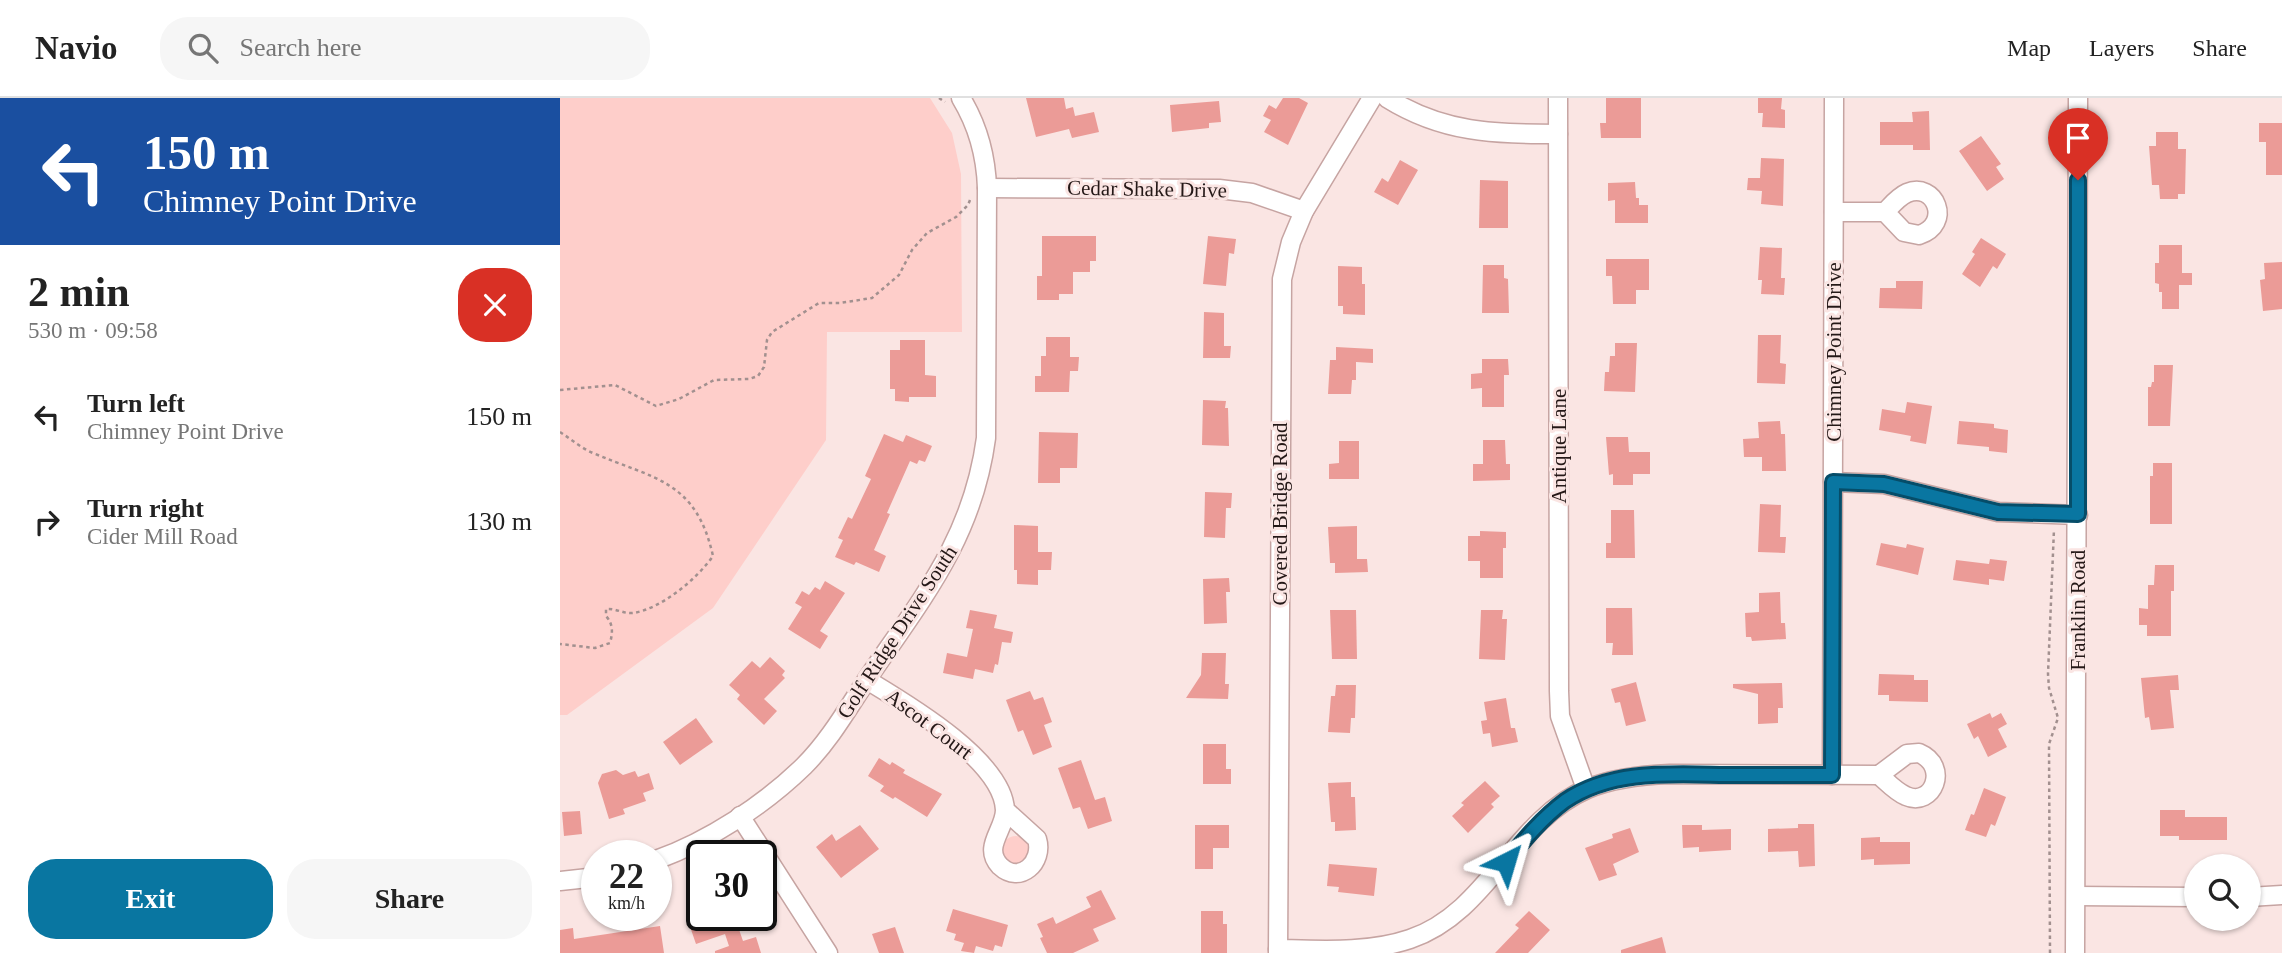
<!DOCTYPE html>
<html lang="en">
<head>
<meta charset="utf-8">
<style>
  :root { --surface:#fff; --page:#f6f6f6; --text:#222; --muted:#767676; --line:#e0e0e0; --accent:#0976a1 }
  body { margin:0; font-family:"Times New Roman",serif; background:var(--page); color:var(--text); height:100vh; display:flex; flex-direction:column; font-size:26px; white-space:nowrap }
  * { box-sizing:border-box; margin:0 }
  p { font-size:23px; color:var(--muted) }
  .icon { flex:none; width:38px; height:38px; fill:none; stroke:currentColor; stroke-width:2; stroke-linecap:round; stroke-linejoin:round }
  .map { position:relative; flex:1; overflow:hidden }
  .sheet { display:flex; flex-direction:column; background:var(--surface); width:560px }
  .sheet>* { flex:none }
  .hud { background:#1a4fa0; color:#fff; overflow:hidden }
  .controls { position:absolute; left:1624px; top:756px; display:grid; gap:14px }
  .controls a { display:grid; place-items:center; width:77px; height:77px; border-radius:50%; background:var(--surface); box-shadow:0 2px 5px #0004; font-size:35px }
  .speed { position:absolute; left:21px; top:742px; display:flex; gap:14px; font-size:35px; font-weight:700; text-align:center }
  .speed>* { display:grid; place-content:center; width:91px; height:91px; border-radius:50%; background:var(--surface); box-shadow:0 2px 5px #0004; line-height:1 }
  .speed small { font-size:18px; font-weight:400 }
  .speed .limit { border:4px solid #111; border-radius:10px; background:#fff; color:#111 }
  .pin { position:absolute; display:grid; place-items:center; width:60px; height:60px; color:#fff; margin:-72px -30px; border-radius:50% 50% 50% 0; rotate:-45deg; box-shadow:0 0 7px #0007 }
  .pin .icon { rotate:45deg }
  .me { position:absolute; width:77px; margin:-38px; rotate:40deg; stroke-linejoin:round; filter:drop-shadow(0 0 5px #0008) }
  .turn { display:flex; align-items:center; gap:24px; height:147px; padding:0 28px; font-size:32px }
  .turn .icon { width:91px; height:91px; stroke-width:2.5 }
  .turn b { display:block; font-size:49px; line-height:60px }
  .round { display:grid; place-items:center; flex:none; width:74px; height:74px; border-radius:28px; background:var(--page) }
  .headline { display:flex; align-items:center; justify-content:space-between; height:119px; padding:0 28px }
  h1 { font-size:42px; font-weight:700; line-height:52px }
  .action { display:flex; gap:14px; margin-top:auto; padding:14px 28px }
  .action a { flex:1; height:80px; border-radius:28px; background:var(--accent); color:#fff; font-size:28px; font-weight:700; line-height:80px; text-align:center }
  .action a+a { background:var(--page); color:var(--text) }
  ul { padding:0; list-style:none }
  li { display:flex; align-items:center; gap:21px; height:105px; padding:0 28px }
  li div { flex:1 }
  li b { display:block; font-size:26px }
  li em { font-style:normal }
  header { display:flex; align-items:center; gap:42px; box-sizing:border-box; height:98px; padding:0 35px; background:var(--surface); border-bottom:2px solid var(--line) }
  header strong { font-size:33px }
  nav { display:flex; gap:38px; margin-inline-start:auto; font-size:24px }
  .search { width:490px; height:63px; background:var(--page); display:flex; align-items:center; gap:18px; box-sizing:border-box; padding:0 24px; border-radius:28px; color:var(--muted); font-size:26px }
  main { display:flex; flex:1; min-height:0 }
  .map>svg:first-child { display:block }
  .green { fill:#fececa }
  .building { fill:#eb9b97 }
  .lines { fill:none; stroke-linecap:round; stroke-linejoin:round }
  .minor-casing { stroke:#c6a4a2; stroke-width:21 }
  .path { stroke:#a2908f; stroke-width:2.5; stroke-dasharray:3.5 3.5; stroke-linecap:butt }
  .minor { stroke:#fff; stroke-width:18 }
  .route-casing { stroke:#064d69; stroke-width:18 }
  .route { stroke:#0976a1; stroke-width:12 }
  .labels { text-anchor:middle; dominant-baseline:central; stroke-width:6; stroke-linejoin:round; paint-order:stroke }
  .street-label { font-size:21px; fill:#241817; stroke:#fae5e3 }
</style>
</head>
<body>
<header>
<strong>Navio</strong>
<div class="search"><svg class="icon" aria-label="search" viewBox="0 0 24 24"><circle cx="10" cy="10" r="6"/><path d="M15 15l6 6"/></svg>Search here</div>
<nav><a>Map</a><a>Layers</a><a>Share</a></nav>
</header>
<main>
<section class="sheet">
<div class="hud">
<div class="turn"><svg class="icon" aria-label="left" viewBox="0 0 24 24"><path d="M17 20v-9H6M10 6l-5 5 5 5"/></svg><div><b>150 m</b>Chimney Point Drive</div></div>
</div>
<div class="headline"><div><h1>2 min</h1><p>530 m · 09:58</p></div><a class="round" style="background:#d93025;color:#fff"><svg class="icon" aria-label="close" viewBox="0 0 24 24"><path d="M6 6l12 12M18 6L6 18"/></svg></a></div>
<ul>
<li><svg class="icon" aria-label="left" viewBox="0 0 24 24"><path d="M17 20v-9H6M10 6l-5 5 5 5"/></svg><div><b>Turn left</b><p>Chimney Point Drive</p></div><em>150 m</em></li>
<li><svg class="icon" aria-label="right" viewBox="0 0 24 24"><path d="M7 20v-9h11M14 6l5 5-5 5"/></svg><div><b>Turn right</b><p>Cider Mill Road</p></div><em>130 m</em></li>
</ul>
<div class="action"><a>Exit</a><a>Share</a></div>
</section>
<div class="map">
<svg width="1722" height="855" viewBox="0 0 1722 855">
  <rect width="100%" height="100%" fill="#fae5e3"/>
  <g class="green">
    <polygon points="0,0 370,0 392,35 401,76 402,234 267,234 266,342 153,510 7,617 0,617"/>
    <circle cx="456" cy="752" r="14"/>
  </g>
  <g class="building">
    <polygon points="466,0 504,0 506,11 513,9 515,18 534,14 539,34 512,40 509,31 476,39"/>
    <polygon points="723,0 739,0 748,5 728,47 704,34 711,22 703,18 709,7 716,11"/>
    <polygon points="1046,0 1081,0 1081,40 1041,40 1040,25 1046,25"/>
    <polygon points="1198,0 1222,0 1221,11 1225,12 1225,30 1202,29 1203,15 1198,15"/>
    <polygon points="659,3 661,24 649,25 649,30 612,34 610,7"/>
    <polygon points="1369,13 1370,52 1353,52 1353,47 1320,47 1320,24 1353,24 1352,14"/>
    <polygon points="1699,25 1722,25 1722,77 1706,77 1706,44 1699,44"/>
    <polygon points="1596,34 1618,34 1618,51 1626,51 1625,96 1618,96 1618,101 1600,101 1599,87 1592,87 1589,48 1596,48"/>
    <polygon points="1421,38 1441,66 1436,69 1444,81 1427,93 1399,53"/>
    <polygon points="1201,60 1224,61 1223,108 1201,106 1202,93 1187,92 1188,80 1200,80"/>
    <polygon points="840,62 858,72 838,107 814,94 822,80 828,84"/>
    <polygon points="920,82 948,83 948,130 919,130"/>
    <polygon points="1075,84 1076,100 1079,100 1079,107 1088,107 1088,125 1055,125 1055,102 1048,103 1048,85"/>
    <polygon points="482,138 536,138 536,163 530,163 530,174 513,174 513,196 499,196 499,202 477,202 477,178 482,178"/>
    <polygon points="648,138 676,141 674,156 669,155 666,188 643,186"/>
    <polygon points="1421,140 1446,156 1437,171 1433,168 1420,189 1402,176 1415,156 1412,154"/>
    <polygon points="1599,147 1622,147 1622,175 1632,175 1632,187 1619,187 1619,211 1602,211 1602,194 1599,194 1599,186 1595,185 1595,165 1599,165"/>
    <polygon points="1200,149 1222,150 1221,180 1225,180 1224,197 1201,196 1202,182 1198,182"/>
    <polygon points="1046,161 1089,161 1089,192 1076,192 1076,206 1053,206 1052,178 1046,178"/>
    <polygon points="1722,164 1722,211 1703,213 1700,182 1705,181 1704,165"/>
    <polygon points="923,167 944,167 944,180 948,181 949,215 922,215"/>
    <polygon points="778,168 802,169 802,186 805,186 805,217 783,216 783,208 778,208"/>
    <polygon points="1336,183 1363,183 1362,211 1319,210 1320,190 1336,190"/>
    <polygon points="644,214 664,215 664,248 671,248 670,260 643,260"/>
    <polygon points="1198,237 1221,237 1220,265 1226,266 1225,286 1197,285"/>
    <polygon points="486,239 510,239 510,259 519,259 518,273 510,273 509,294 475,294 475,278 481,278 481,258 486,258"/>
    <polygon points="340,242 365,242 365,277 376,278 376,299 349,299 349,304 335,303 335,291 330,291 330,252 340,252"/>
    <polygon points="1055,245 1077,245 1075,294 1044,293 1045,274 1049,274 1050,258 1055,258"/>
    <polygon points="776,249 813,251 813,265 796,264 796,282 792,282 791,296 768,296 770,262 776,262"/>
    <polygon points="922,261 948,261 949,277 944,277 944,309 922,309 922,290 911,291 911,276 922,275"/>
    <polygon points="1594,267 1613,267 1610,328 1588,328 1588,289 1591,289 1592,284 1594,284"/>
    <polygon points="643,302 666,303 665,310 668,310 669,348 642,347"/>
    <polygon points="1347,304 1372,308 1366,346 1350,343 1351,338 1319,332 1322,311 1345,315"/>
    <polygon points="1220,323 1221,336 1225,336 1226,373 1202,373 1202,359 1184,359 1183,341 1199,340 1198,324"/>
    <polygon points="1399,323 1434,326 1434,330 1448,332 1447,355 1429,353 1429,349 1397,346"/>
    <polygon points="479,334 518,335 517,370 500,370 500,385 478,385"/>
    <polygon points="324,336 343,344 346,337 372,348 365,364 359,362 357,366 350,363 327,415 330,416 314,452 326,458 319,474 296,464 294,467 275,459 283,442 278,440 288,419 292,421 311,381 305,378"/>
    <polygon points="1046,339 1068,339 1069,354 1090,354 1090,376 1073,376 1073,387 1053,387 1053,376 1049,377"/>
    <polygon points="923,342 945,342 946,366 950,366 950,382 913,383 913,366 923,366"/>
    <polygon points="779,343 799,343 799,381 769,381 769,366 779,365"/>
    <polygon points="1593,365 1612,365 1612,426 1590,426 1590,378 1593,378"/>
    <polygon points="645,394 672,395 671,410 666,410 665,440 644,439"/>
    <polygon points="1200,406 1221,407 1220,439 1226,439 1225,455 1198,454"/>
    <polygon points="1051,412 1074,412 1075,460 1046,460 1046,445 1051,445"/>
    <polygon points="454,427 478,428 478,454 492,454 491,472 478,472 478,487 457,486 457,472 454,472"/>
    <polygon points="797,428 797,461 807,461 808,474 775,475 775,465 770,465 768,429"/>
    <polygon points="920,433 946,434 946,450 943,450 943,480 920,480 920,463 908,463 908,438 920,438"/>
    <polygon points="1321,445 1346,450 1347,446 1364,450 1358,477 1316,467"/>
    <polygon points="1430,461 1447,463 1444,483 1429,481 1429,487 1393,482 1396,462 1429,466"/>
    <polygon points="1595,467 1614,467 1614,493 1611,493 1611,538 1587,538 1587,527 1579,527 1579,510 1588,511 1588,487 1594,487"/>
    <polygon points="669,480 670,494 666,494 667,525 644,526 643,481"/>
    <polygon points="265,483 285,495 260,533 268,538 260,551 228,531 242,509 235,505 242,493 249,497 255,489 260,492"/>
    <polygon points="1220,494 1221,525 1225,525 1226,541 1192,543 1191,539 1186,539 1185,515 1199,514 1199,495"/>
    <polygon points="1046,510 1072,510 1073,557 1052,557 1053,545 1046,545"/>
    <polygon points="410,512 437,517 434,530 453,534 451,545 442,544 438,567 435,566 433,575 415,571 413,581 383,575 387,555 407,559 413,531 406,530"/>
    <polygon points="770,512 796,512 797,561 772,561"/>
    <polygon points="921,512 943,512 942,521 947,521 945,562 919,561"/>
    <polygon points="642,555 666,555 665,586 669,586 668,601 626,600 641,577"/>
    <polygon points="210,559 225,573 222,577 225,580 204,601 217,613 204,627 177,601 180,597 169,587 192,563 200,570"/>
    <polygon points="1319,576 1354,577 1354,582 1368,582 1368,604 1329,603 1329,597 1318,597"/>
    <polygon points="1618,577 1619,592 1610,592 1614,630 1591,632 1589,619 1585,620 1581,580"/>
    <polygon points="1076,584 1086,623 1066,628 1060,604 1055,605 1051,591"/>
    <polygon points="1222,585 1223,610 1218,610 1218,625 1198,626 1198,596 1173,590 1173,586"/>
    <polygon points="776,587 796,587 795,620 791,620 790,635 768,634 771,598 775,598"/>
    <polygon points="470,593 474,602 483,599 492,624 484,627 492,649 473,657 463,632 458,634 446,602"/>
    <polygon points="946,600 951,630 955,630 958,644 932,649 930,635 923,636 921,623 927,622 924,604"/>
    <polygon points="1430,615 1432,620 1441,615 1447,626 1438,631 1447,649 1428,659 1418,638 1414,641 1407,626"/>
    <polygon points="136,620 153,644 120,667 103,644"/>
    <polygon points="643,646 666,646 666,671 671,671 671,686 643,686"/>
    <polygon points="319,660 330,667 332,664 345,672 343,675 382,696 367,719 335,699 333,701 320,693 324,688 308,678"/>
    <polygon points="521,662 535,702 545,699 552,723 528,731 520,709 513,711 498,670"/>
    <polygon points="56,672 63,677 75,673 78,679 89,675 94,691 83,695 86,703 63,711 65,716 49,721 38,685 42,676"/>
    <polygon points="925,683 940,698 931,706 934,709 908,735 892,718 904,707 901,705"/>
    <polygon points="791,684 791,699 795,699 796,732 775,733 775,724 771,724 768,685"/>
    <polygon points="1424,690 1446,699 1435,728 1431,726 1426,739 1405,732 1411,716 1414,717"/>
    <polygon points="1600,712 1625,712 1625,719 1667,719 1667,742 1619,742 1619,738 1600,738"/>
    <polygon points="20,713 22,736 4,738 2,714"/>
    <polygon points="1238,726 1254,726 1255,768 1239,769 1238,753 1208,754 1208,731 1238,730"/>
    <polygon points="300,727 319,751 281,780 256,749 272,736 276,743"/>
    <polygon points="635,727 669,727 669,750 653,750 653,771 635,771"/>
    <polygon points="1122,727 1142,727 1142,732 1171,731 1171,752 1139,754 1139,749 1123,750"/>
    <polygon points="1070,730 1079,754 1053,766 1057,777 1039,783 1025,750 1053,740 1052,736"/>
    <polygon points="1320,739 1320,744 1350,744 1350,766 1314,767 1314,761 1301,762 1301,740"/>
    <polygon points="769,766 817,770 814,798 778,794 779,789 767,788"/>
    <polygon points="541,792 556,821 533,831 539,843 513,855 487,855 480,840 483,839 477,826 493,819 496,826 531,809 526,799"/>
    <polygon points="142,811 142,817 174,817 183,843 196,839 201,855 155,855 155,853 169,848 165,836 136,846 126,817"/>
    <polygon points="393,811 448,827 442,849 435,847 433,853 416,848 414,855 401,853 404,845 394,842 396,836 386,833"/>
    <polygon points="641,813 663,813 663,826 667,826 667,855 641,855"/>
    <polygon points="969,813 990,832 968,855 935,855 959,830 955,827"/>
    <polygon points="100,828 104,855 0,855 0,832 13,830 14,841"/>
    <polygon points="335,829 344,855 319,855 312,836"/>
    <polygon points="1102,839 1106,855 1061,855 1061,852"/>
  </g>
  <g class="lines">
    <defs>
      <g id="minor">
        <path d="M827 0C883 35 934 36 998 36"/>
        <polyline points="998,0 999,593 1000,618 1026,691"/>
        <polyline points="427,90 659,91 692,95 744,113"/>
        <path d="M1274 114H1325L1344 134 1359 137C1393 126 1375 83 1347 95 1338 99 1331 108 1325 114"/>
        <polyline points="1273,384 1324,386 1438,414 1518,417"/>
        <path d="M307 582C345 605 443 662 445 712 445 732 422 749 440 768 460 787 484 764 477 741L445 712"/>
        <path d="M1359 655C1390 668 1373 710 1346 698 1336 694 1327 684 1319 677L1347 656Z"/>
        <polyline points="1272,677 1274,0"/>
        <polyline points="180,718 268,855"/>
        <path d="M96 762C149 743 204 707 244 668 271 641 289 608 310 577 364 498 413 438 426 340L427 90C426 58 418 28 401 0"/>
        <polyline points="0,783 37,779"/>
        <polyline points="1516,798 1636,799"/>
        <polyline points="1689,799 1722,797"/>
        <path d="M718 851C762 852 809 855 850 841 928 815 953 723 1027 691 1053 680 1082 677 1110 676L1319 677"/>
        <polyline points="718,855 722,181 731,144 744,113 812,0"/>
        <polyline points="1515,855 1518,0"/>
      </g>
    </defs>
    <use href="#minor" class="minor-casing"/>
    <g class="path">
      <polyline points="379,0 385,4"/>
      <polyline points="0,292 55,287 96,308 119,301 154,282 189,281 198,278 204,269 207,242 212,234 259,205 280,205 312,200 339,177 352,152 367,135 396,119 408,107 410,102"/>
      <path d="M0 334C11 341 21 350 33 355 94 381 136 382 153 458 137 481 101 511 73 515 63 516 56 510 46 511V518C53 526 53 534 50 545L35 550 0 546"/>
      <polyline points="1490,855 1489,646 1498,620 1489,590 1488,576 1494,431"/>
    </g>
    <use href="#minor" class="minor"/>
  </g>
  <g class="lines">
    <defs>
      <path id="route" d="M946 764C964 742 982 720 1005 703 1052 671 1112 676 1166 677 1201 677 1237 677 1272 677L1273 384 1324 386 1438 414 1518 416V82"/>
    </defs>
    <use href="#route" class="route-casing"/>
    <use href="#route" class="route"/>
  </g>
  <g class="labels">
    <g class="street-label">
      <text transform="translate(587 91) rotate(1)">Cedar Shake Drive</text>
      <text transform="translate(1274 254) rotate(-90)">Chimney Point Drive</text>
      <text transform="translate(999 348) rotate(-90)">Antique Lane</text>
      <text transform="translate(720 416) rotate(-90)">Covered Bridge Road</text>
      <text transform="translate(1518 512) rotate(-90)">Franklin Road</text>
      <text transform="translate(337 534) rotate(-57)">Golf Ridge Drive South</text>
      <text transform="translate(369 626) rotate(37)">Ascot Court</text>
    </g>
  </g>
</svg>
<div class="controls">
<a><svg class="icon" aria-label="search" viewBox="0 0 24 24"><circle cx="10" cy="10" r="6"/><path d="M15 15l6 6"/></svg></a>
</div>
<div class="speed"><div>22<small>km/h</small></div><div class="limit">30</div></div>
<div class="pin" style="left:1518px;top:82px;background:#d93025"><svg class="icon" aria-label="arrive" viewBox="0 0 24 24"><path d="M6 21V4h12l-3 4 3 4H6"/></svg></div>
<svg class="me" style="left:946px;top:764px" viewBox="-20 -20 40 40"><path d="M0-17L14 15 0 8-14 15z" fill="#0976a1" stroke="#fff" stroke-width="4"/></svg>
</div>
</main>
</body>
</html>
